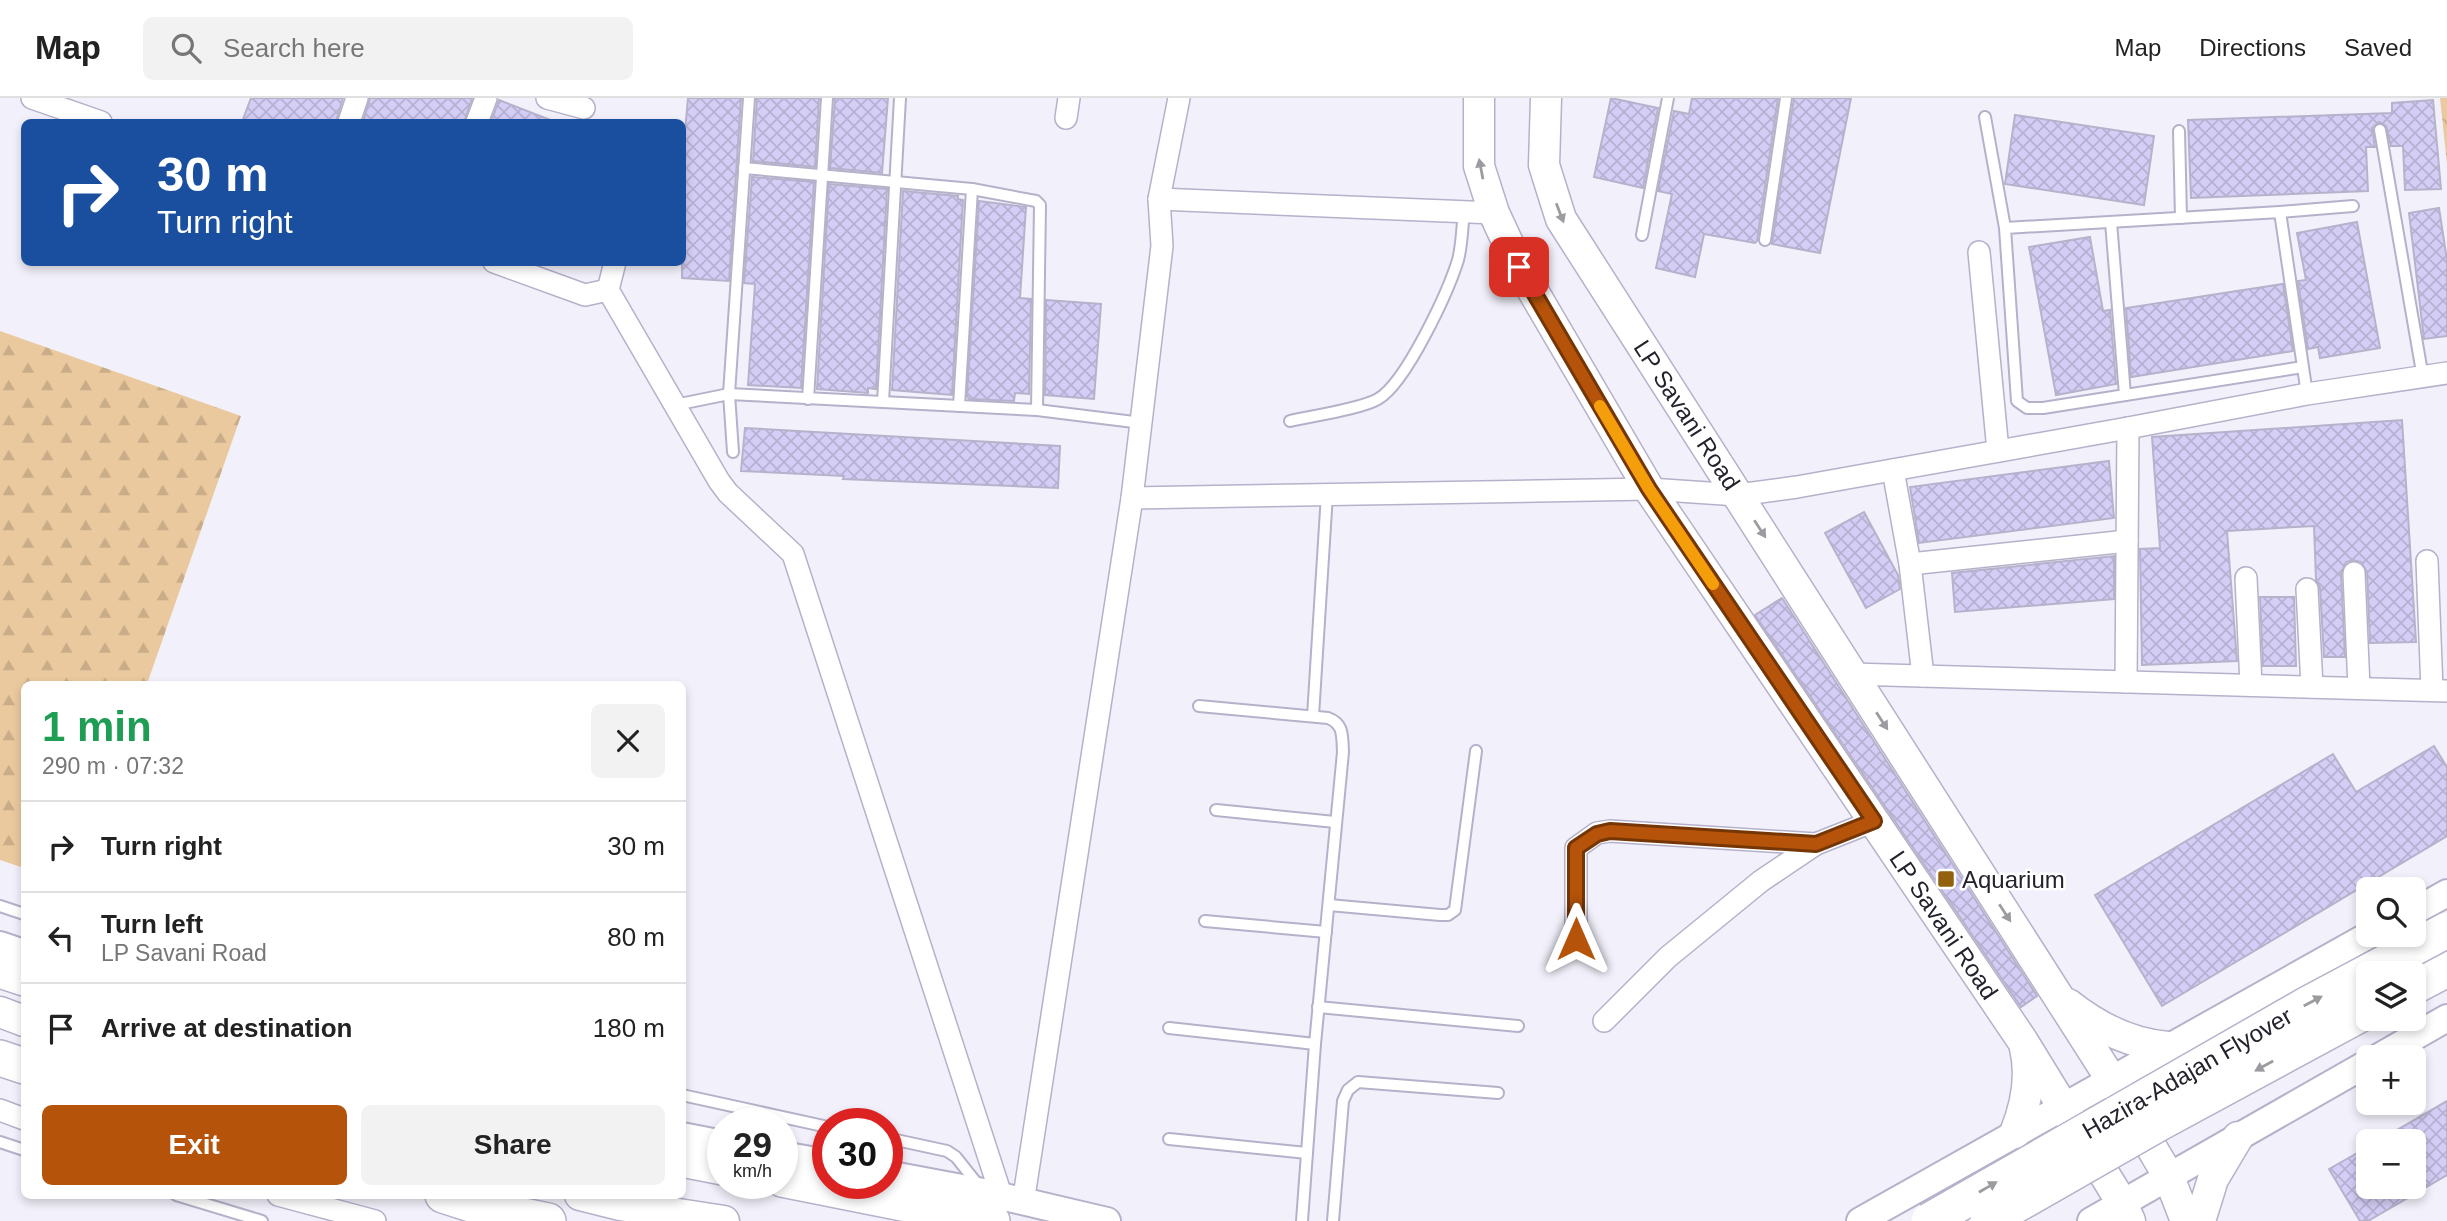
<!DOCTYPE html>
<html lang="en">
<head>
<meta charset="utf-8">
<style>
  :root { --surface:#fff; --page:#f2f2f2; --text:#222; --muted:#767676; --line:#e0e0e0; --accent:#b45309 }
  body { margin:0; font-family:Helvetica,sans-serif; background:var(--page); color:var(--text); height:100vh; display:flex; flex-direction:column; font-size:26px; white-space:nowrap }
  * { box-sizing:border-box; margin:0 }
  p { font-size:23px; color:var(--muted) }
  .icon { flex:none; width:38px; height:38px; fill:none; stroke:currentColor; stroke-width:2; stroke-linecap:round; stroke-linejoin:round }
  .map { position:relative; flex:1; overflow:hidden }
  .panel { position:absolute; left:21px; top:583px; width:665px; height:518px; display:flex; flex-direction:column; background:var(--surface); border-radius:10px; box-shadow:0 4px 10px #0003 }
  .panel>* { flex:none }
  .guide { position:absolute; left:21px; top:21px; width:665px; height:147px; border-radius:10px; box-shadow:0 4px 10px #0003; background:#1a4fa0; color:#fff; overflow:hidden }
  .controls { position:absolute; left:2356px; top:779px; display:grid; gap:14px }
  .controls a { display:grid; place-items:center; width:70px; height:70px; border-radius:10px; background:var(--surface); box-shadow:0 4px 10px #0003; font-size:35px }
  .speed { position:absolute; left:707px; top:1010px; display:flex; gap:14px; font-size:35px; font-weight:700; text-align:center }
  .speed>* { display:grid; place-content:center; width:91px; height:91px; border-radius:50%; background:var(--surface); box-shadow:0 4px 10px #0003; line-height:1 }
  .speed small { font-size:18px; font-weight:400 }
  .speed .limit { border:10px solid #d22; background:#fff; color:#111 }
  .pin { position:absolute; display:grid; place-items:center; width:60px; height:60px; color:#fff; margin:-30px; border-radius:14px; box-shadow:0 4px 10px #0006 }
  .me { position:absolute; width:77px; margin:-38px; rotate:0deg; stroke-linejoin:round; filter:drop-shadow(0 0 5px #0008) }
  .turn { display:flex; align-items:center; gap:24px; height:147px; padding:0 21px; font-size:32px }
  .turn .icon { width:91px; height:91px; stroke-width:2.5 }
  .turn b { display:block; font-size:49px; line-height:60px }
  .round { display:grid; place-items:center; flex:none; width:74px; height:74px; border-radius:10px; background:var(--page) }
  .headline { display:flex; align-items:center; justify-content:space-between; height:119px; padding:0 21px }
  h1 { font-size:42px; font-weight:800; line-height:52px; color:#1e9e55 }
  .cta { display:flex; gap:14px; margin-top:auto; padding:14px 21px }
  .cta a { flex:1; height:80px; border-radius:10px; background:var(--accent); color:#fff; font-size:28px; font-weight:800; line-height:80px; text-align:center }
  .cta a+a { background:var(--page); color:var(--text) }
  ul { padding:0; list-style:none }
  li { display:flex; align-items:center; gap:21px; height:91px; padding:0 21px; border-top:2px solid var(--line) }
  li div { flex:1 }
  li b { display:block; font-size:26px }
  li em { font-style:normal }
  header { display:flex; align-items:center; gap:42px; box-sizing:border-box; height:98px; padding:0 35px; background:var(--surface); border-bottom:2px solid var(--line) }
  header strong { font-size:33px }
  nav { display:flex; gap:38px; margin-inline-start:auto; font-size:24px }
  .search { width:490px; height:63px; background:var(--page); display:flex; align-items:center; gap:18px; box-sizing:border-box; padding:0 24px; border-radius:10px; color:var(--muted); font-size:26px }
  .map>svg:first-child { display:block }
  .forest { fill:url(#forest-firs) }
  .park { fill:url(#park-crowns) }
  .building { fill:url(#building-cross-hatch); stroke:#b7b2cc; stroke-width:2 }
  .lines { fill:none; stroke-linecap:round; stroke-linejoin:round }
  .service-casing { stroke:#b5b1ca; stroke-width:14 }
  .minor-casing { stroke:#b5b1ca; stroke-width:24 }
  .tertiary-casing { stroke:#b5b1ca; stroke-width:30 }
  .secondary-casing { stroke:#b5b1ca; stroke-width:33 }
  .trunk-casing { stroke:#b5b1ca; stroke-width:38 }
  .service { stroke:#fff; stroke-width:10 }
  .minor { stroke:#fff; stroke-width:21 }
  .tertiary { stroke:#fff; stroke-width:26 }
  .secondary { stroke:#fff; stroke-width:30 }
  .trunk { stroke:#fff; stroke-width:35 }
  .trunk-bridge-casing { stroke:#b5b1ca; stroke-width:38; stroke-linecap:butt }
  .trunk-bridge { stroke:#fff; stroke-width:35 }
  .oneway { fill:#9c9ca0 }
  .route-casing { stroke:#753606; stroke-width:18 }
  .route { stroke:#b45309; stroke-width:12 }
  .slow { stroke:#f59e0b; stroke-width:12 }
  .poi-dot { fill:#926110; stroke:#fff; stroke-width:2.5 }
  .labels { text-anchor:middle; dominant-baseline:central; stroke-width:5; stroke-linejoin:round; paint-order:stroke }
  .street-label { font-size:24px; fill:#24222c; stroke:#fff }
  .poi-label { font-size:24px; fill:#24222c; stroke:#fff; text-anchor:start }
</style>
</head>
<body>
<header>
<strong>Map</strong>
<div class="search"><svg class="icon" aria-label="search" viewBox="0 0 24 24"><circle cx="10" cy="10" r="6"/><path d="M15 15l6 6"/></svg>Search here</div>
<nav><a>Map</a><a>Directions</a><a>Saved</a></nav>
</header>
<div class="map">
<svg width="2447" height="1123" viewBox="0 0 2447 1123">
  <defs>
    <pattern id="forest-firs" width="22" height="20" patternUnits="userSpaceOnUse" patternTransform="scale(1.75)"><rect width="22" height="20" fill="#ebc99e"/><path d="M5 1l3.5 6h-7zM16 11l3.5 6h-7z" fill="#c9ac88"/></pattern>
    <pattern id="park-crowns" width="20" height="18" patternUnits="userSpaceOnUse" patternTransform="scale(1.75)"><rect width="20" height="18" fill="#ebc99e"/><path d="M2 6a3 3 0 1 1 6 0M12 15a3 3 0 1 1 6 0" fill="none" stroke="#c9ac88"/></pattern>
    <pattern id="building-cross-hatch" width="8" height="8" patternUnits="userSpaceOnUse" patternTransform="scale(1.75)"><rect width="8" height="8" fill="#d4cdf5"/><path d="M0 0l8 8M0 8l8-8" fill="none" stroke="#b6b0d2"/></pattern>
  </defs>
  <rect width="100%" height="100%" fill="#f2f1fb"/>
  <polygon class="forest" points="0,233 241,318 147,586 24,586 24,770 0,762"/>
  <polygon class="park" points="2440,0 2447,0 2447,66"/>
  <g class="building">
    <polygon points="251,0 343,0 336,24 242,24"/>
    <polygon points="370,0 469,0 472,1 464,24 363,24"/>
    <polygon points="688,0 741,0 729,183 682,180 682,67"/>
    <polygon points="757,0 819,0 815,69 753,63"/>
    <polygon points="835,0 888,0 882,75 830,70"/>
    <polygon points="1611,0 1658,10 1643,90 1594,79"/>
    <polygon points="1692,0 1778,0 1757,143 1755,145 1704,136 1695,179 1656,170 1672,96 1658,93 1674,13 1689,16"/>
    <polygon points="1794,0 1851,0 1820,155 1772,146"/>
    <polygon points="499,2 553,23 553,24 491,24"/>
    <polygon points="2433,2 2441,91 2405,92 2403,48 2391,48 2386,28 2379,24 2372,30 2375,49 2366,49 2368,93 2191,100 2188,22 2392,15 2392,5"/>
    <polygon points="2015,17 2154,38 2144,107 2005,86"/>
    <polygon points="752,79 814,84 801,290 748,287 755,186 744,185"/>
    <polygon points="829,86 887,91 876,291 868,290 868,295 817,291"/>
    <polygon points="903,93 958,98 958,101 963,102 952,297 892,292"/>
    <polygon points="979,103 1026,109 1020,200 1031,201 1029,296 1015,295 1014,303 969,301 967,298"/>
    <polygon points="2439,110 2447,162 2447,238 2424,241 2409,115"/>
    <polygon points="2357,124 2380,250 2320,260 2318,249 2308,251 2298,183 2306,182 2297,135"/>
    <polygon points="2090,139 2103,213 2110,212 2116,286 2056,297 2029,149"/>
    <polygon points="2283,186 2293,253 2131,279 2126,210"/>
    <polygon points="1046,202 1101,206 1094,301 1045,297"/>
    <polygon points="2402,322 2416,544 2370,545 2367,474 2361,464 2353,462 2346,464 2341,475 2345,559 2324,559 2320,490 2316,482 2314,428 2227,433 2237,563 2142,567 2140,451 2160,450 2152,339"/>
    <polygon points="745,330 1060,348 1058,390 843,381 844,378 741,373"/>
    <polygon points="2109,363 2114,420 1919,445 1910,389"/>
    <polygon points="1864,414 1898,477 1900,491 1866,510 1825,435"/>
    <polygon points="2114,458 2114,501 1955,514 1952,475"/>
    <polygon points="2260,499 2294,499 2296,568 2263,568"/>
    <polygon points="1782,500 2037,898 2021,909 1755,517"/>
    <polygon points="2434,648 2447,669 2447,738 2162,908 2095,797 2333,656 2356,694"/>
    <polygon points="2447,1003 2447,1077 2368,1123 2360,1123 2329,1071 2368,1049 2368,1088 2413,1088 2413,1043 2378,1043"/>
  </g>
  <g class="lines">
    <defs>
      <g id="service">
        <polyline points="1985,19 2005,130"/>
        <polyline points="2380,32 2423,280"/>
        <polyline points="2179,33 2181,120"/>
        <polyline points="744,70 972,91 1036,103 1040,107 1037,312"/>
        <polyline points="2280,114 2353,108"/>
        <polyline points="2111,124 2125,297"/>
        <polyline points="1642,137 1668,0"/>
        <polyline points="1765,142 1786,0"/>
        <polyline points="2303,269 2043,310 2027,310 2017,303 2005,130 2280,114 2307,296"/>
        <polyline points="808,301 827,0"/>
        <polyline points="883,304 900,0"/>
        <polyline points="675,307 729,296 1037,312 1142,325"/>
        <polyline points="959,308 972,91"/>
        <path d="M1290 323C1311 318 1361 311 1378 301 1406 285 1448 194 1458 162 1462 147 1462 130 1464 114"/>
        <polyline points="733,354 729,296 749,0"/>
        <path d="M1199 608 1328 620C1344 626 1342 638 1343 654L1315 946 1302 1123"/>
        <polyline points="1313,618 1327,396"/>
        <polyline points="1216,712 1335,724"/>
        <polyline points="1329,807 1440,817 1448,817 1455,812 1476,653"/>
        <polyline points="0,808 24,816"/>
        <polyline points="1205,823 1326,834"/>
        <polyline points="1318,909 1518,928"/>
        <polyline points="1169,930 1315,946"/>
        <polyline points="682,997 828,1029"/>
        <polyline points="887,1040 947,1053 956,1059 979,1088"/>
        <polyline points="1169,1041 1307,1055"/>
        <polyline points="0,1044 24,1052"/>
        <polyline points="176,1097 262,1123"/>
        <polyline points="1333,1123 1343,1003 1348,992 1358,984 1498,995"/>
      </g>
      <g id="minor">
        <polyline points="32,0 101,24"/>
        <polyline points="547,0 584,10"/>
        <polyline points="1179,0 1159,101 1162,148 1132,400 1649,391 1738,397 1797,389 2128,330 2307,296 2447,275"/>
        <polyline points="1066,20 1069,0"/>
        <polyline points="349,24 357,0"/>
        <polyline points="477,24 486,0"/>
        <polyline points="1159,101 1494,115"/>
        <polyline points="1979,154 1998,353"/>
        <polyline points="494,164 585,197 608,192"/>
        <polyline points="615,164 608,192 719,383 728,395 793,456 1002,1100"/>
        <polyline points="1893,372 1910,466 1923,578"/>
        <polyline points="2427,463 2432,592"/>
        <polyline points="1910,466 2127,443"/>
        <polyline points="2354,475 2359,590"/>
        <polyline points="2246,480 2251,587"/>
        <polyline points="2307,491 2312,589"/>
        <polyline points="1852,576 2447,593"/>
        <polyline points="2126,584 2128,330"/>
        <polyline points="1576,841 1576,750 1597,735 1610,733 1816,746 1874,723"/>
        <polyline points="1604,923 1668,859 1761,783 1816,746"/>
        <polyline points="0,1012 24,1021"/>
        <polyline points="278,1097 375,1123"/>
        <polyline points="1023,1105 1132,400"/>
      </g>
      <g id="tertiary">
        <polyline points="2413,814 2447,795"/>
        <polyline points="0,847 24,855"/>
        <polyline points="2379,959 2447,920"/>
        <polyline points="682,1038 723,1046"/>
        <polyline points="782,1057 828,1065"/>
        <polyline points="887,1076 983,1094 1107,1123"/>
        <polyline points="1860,1123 2371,836"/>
        <polyline points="2091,1123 2368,965"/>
      </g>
      <g id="secondary">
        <polyline points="1479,0 1479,68 1494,115 1519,169 1649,391 2022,942 2122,1105 2130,1123"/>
        <polyline points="1546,0 1544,67 1561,121 2111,981 2169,1079 2186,1123"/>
        <path d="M2068 906C2097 929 2131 946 2168 949"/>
        <polyline points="0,914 24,923"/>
        <path d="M2015 1035C2026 1008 2032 980 2025 950"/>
        <polyline points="580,1097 620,1107 724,1123"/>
        <polyline points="2200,1123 2213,1081 2238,1039"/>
      </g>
      <g id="trunk">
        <polyline points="0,872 24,880"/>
        <polyline points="2413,889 2447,871"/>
        <polyline points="0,960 24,968"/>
        <polyline points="682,1061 723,1069"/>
        <polyline points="782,1081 992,1123"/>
        <polyline points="443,1097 480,1109 548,1123"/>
      </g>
    </defs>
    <use href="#service" class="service-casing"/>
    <use href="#minor" class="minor-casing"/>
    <use href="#tertiary" class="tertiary-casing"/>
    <use href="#secondary" class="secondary-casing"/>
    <use href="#trunk" class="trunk-casing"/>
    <use href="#service" class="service"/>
    <use href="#minor" class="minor"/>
    <use href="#tertiary" class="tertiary"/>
    <use href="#secondary" class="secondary"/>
    <use href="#trunk" class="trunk"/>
    <defs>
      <g id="trunk-bridge">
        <polyline points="1929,1123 2308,906 2447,832"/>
        <polyline points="1988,1123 2161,1024 2368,912"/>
      </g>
    </defs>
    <use href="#trunk-bridge" class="trunk-bridge-casing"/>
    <use href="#trunk-bridge" class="trunk-bridge"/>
  </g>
  <defs><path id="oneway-solid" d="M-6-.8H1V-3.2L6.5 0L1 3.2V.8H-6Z" transform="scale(1.75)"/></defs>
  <g class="oneway">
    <use href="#oneway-solid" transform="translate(1481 71) rotate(-101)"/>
    <use href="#oneway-solid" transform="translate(1560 115) rotate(69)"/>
    <use href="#oneway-solid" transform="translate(1760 431) rotate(57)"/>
    <use href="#oneway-solid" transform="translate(1882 623) rotate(57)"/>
    <use href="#oneway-solid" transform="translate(2005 815) rotate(57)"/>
    <use href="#oneway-solid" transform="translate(2313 903) rotate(-28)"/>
    <use href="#oneway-solid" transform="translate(2264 968) rotate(151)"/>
    <use href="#oneway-solid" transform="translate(1988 1089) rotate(-30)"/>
  </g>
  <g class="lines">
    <defs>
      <polyline id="route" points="1519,169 1649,391 1874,723 1816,746 1610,733 1597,736 1576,750 1576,841"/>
    </defs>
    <use href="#route" class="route-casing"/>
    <use href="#route" class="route"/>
    <polyline class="slow" points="1600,308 1649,391 1713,486"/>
  </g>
  <rect class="poi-dot" x="1937" y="772" width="18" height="18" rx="3.5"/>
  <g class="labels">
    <g class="street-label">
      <text transform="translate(1687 317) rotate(57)">LP Savani Road</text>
      <text transform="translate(1944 827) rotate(56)">LP Savani Road</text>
      <text transform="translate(2187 975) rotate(-30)">Hazira-Adajan Flyover</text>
    </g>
    <g class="poi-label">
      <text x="1962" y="781">Aquarium</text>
    </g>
  </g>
</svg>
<div class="controls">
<a><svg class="icon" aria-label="search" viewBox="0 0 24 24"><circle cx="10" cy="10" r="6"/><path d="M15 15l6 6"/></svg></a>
<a><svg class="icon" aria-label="layers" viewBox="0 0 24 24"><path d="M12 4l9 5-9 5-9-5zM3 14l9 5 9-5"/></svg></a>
<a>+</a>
<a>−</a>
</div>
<div class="speed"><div>29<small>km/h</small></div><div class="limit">30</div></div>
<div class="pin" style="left:1519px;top:169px;background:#d93025"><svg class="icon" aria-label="arrive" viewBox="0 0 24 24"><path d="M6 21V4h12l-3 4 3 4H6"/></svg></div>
<svg class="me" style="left:1576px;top:841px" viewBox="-20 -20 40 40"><path d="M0-17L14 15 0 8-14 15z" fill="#b45309" stroke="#fff" stroke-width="4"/></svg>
<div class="guide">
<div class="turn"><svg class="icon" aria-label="right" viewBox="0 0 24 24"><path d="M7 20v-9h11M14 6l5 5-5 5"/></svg><div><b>30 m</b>Turn right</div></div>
</div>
<section class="panel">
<div class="headline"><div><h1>1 min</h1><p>290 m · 07:32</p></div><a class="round"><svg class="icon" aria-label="close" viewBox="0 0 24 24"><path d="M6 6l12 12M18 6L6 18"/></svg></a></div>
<ul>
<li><svg class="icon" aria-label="right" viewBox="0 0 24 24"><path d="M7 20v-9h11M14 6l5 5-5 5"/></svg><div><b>Turn right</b></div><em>30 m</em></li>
<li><svg class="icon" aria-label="left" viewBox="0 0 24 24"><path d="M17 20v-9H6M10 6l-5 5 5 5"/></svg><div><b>Turn left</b><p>LP Savani Road</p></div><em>80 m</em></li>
<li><svg class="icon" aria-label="arrive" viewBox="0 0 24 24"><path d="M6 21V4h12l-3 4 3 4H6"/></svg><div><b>Arrive at destination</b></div><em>180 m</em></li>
</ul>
<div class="cta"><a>Exit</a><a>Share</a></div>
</section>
</div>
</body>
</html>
